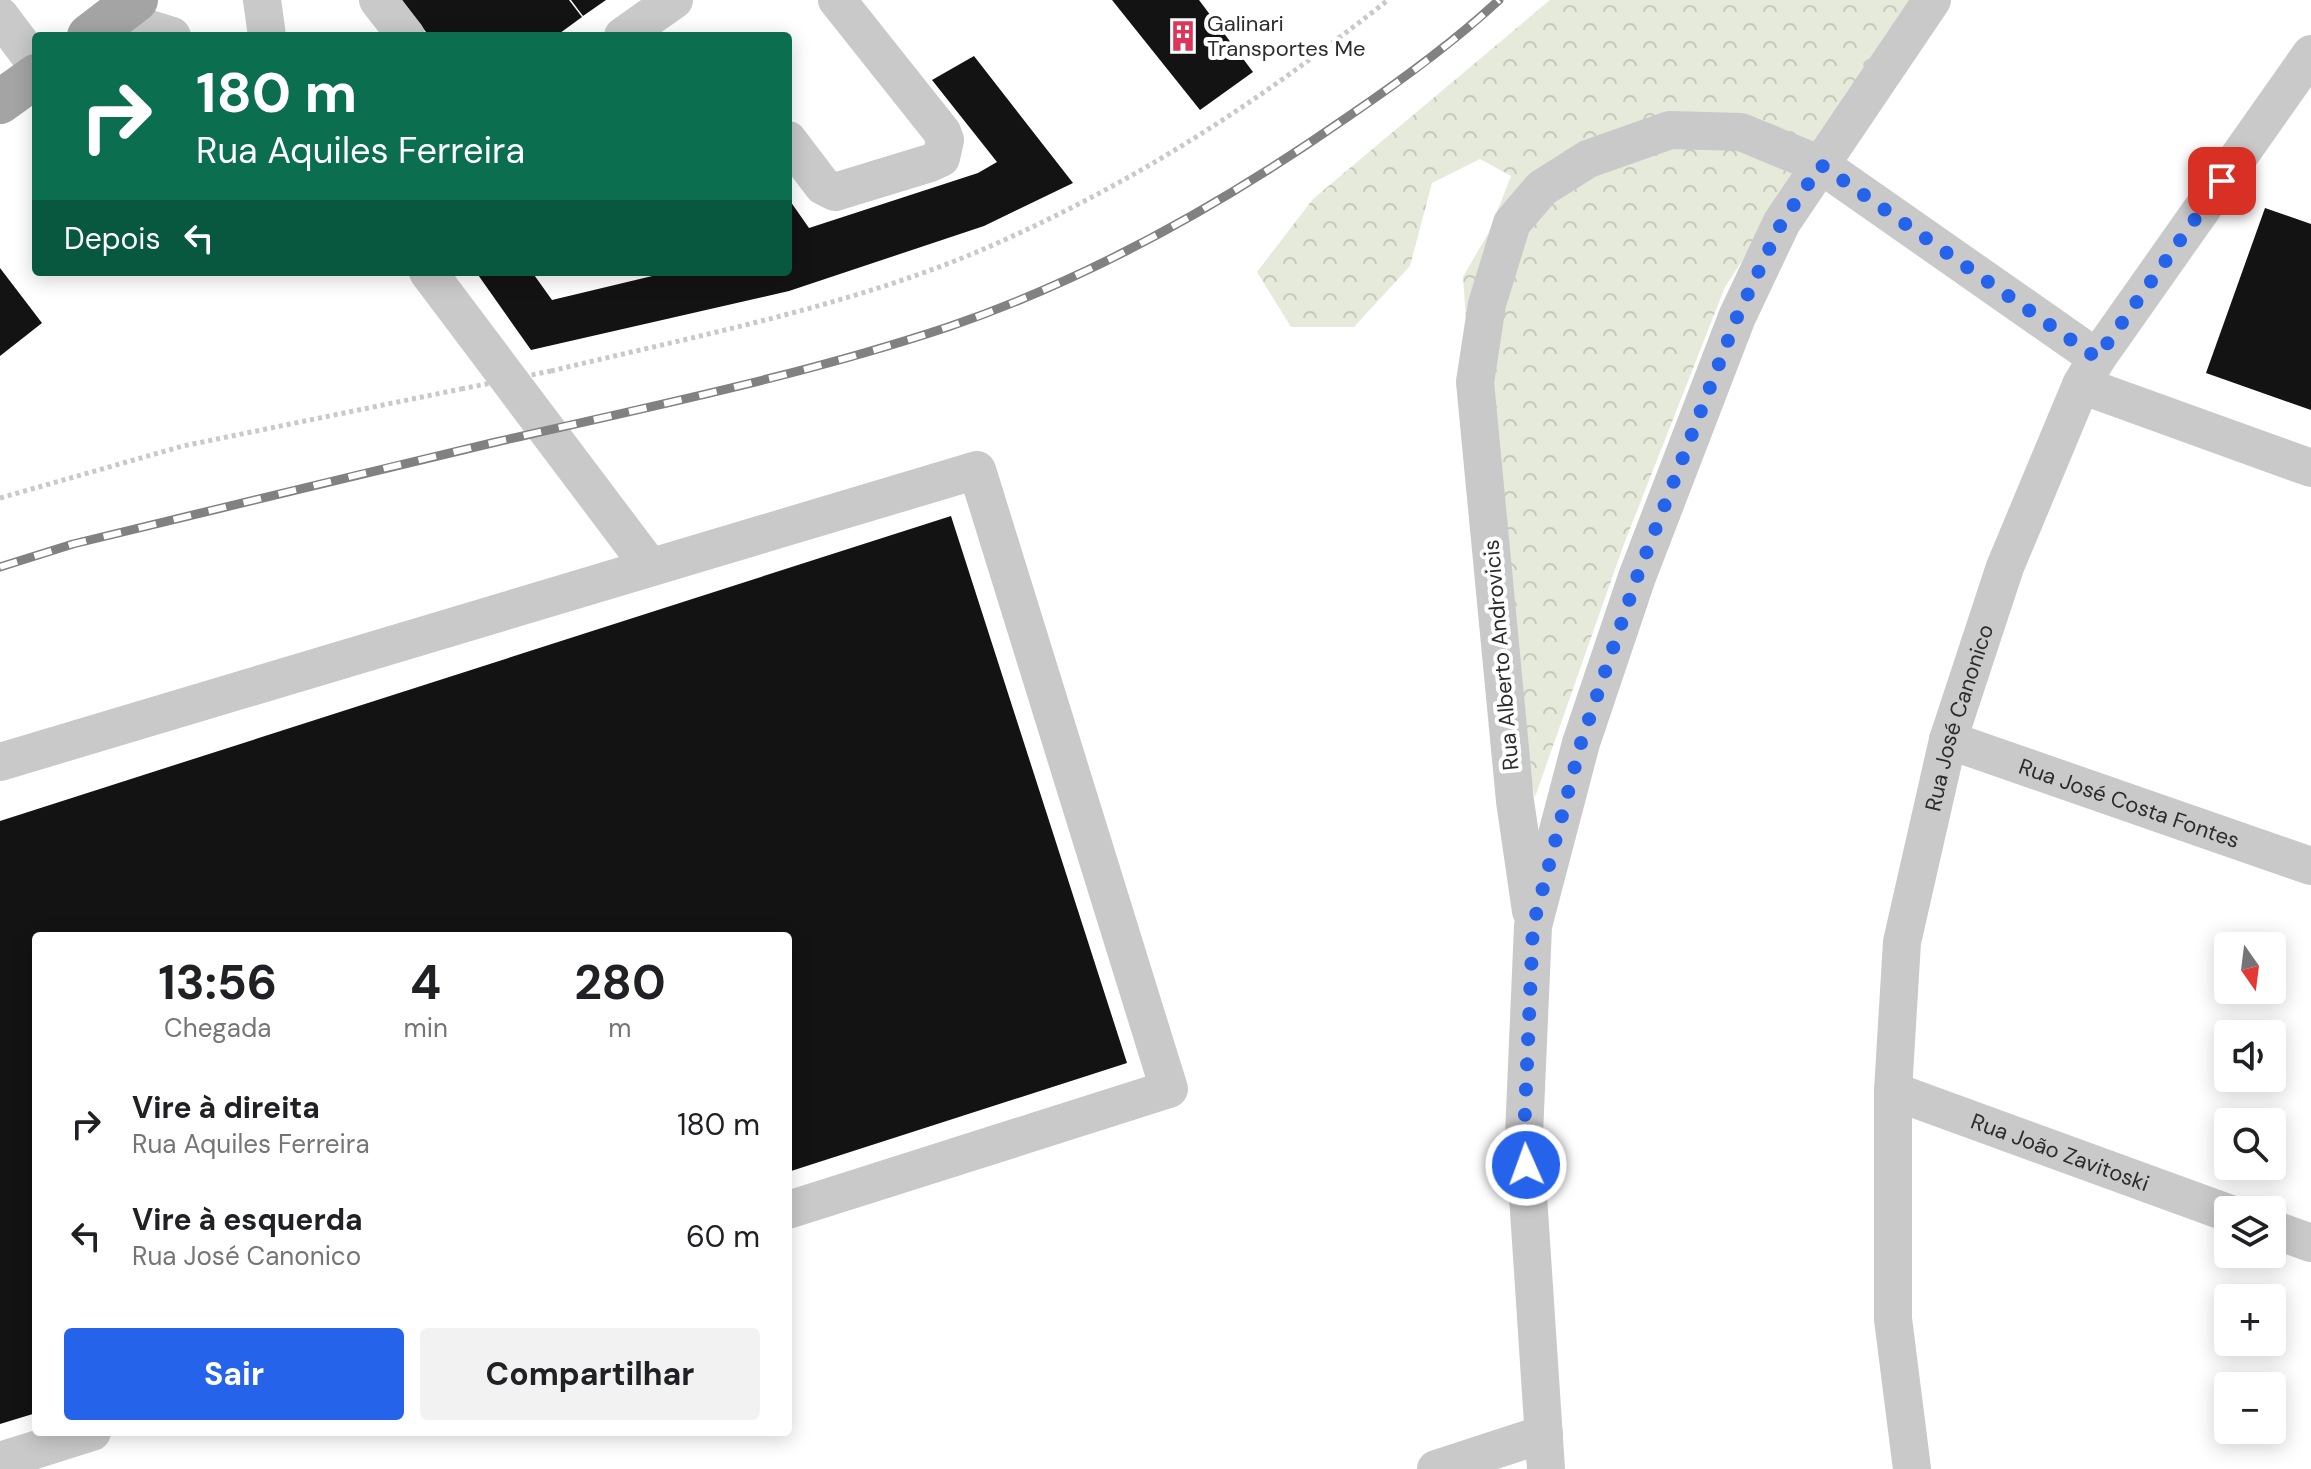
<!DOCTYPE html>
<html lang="pt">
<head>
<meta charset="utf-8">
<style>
  :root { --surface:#fff; --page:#f2f2f2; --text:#202124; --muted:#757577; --accent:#2563eb }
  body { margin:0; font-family:"DM Sans",sans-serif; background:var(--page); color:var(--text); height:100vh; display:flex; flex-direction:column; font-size:30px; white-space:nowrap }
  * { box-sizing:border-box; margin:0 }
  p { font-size:26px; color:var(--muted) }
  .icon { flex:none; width:44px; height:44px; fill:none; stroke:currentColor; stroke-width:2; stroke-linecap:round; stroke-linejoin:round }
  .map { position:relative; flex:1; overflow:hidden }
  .details { position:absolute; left:32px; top:932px; width:760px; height:504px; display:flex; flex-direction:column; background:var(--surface); border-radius:8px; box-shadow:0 4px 20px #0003 }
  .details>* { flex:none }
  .top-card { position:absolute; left:32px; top:32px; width:760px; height:244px; border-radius:8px; box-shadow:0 4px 20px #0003; background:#0b6e4f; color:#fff; overflow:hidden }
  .needle { width:52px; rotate:166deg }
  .fabs { position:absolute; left:2214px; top:932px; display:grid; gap:16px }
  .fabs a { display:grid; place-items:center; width:72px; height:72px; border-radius:8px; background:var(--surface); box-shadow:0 4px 20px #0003; font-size:40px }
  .pin { position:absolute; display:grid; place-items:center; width:68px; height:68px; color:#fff; margin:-34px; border-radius:16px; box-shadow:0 4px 12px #0006 }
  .me { position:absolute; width:88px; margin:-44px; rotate:358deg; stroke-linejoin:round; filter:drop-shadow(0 0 6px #0008) }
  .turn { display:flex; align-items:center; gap:28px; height:168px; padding:0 32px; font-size:36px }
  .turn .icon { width:104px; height:104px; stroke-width:2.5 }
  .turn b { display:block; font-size:56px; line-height:68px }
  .then { display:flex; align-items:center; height:76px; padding:0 32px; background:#0003; gap:16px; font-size:30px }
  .eta { display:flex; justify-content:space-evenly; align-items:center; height:136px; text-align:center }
  .eta b { font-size:48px; font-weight:700; line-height:56px }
  .cta { display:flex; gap:16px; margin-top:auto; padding:16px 32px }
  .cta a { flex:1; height:92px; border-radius:8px; background:var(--accent); color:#fff; font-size:32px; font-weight:700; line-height:92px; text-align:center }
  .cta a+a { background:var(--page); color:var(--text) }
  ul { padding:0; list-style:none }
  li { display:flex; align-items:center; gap:24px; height:112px; padding:0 32px }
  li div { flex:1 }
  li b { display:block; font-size:30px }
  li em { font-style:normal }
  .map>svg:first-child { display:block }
  .forest { fill:url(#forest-crowns) }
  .building { fill:#131313 }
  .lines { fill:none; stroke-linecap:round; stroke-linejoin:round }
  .path { stroke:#c9c9c9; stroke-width:5; stroke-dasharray:4 4; stroke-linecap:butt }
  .minor { stroke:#c9c9c9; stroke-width:38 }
  .major { stroke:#a4a4a4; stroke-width:44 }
  .rail-casing { stroke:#818181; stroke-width:9 }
  .rail { stroke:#fff; stroke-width:6; stroke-dasharray:18; stroke-linecap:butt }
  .path-bridge { stroke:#c9c9c9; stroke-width:5; stroke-dasharray:4 4; stroke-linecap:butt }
  .route { stroke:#2563eb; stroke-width:14; stroke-dasharray:0 25.2 }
  .labels { text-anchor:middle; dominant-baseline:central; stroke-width:8; stroke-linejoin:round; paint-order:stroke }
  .poi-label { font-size:22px; fill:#2c2c2c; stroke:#fff; text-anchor:start }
  .street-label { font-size:22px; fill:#2c2c2c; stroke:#fff }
</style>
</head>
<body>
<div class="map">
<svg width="2311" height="1469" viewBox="0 0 2311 1469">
  <defs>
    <pattern id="forest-crowns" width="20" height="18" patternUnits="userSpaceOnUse" patternTransform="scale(2)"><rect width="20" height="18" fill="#e5eada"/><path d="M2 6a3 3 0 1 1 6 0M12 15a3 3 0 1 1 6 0" fill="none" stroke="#c5c9bb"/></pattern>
  </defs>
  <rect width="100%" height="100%" fill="#fff"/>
  <polygon class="forest" points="1550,0 1913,0 1725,287 1624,544 1535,797 1483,555 1463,277 1489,232 1511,176 1480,159 1432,183 1410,266 1354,327 1291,327 1257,272 1313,199"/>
  <g class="building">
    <polygon points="402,0 569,0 582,17 556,36 429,36"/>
    <polygon points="571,0 606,0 583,16"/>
    <polygon points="1112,0 1199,0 1253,72 1200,110"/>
    <polygon points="974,56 1073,183 984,226 789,291 531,350 476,272 532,272 552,300 669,272 788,272 788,198 809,228 978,173 997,162 932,80"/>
    <polygon points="2265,208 2311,224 2311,410 2206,373"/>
    <polygon points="0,268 42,323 0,356"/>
    <polygon points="951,516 1127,1063 788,1172 788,936 36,936 36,1413 0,1424 0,821"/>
  </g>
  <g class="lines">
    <g class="path">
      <path d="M551 371C695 336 858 305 993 245 1142 179 1261 100 1388 0"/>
      <polyline points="0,498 183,446 461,389"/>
    </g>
    <g class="minor">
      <polyline points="262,0 267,36"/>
      <polyline points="378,0 406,36"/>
      <polyline points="0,16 36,64"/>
      <polyline points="114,18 172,36"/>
      <polyline points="623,36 674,0"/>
      <polyline points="788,140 823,186 835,192 930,163 941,158 945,140 942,132 837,0"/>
      <polyline points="428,272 650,567"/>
      <polyline points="2081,385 2311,468"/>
      <path id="s1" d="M1948 740 2311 866"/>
      <polyline points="0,762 977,470 1169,1089 788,1210"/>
      <polyline points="1531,911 1515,801 1475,382 1487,304 1512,223 1542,188 1588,159 1670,130 1741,132 1821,165 2097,358"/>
      <path id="s2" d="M1893 1091 2228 1213"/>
      <polyline points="2272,1229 2311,1243"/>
      <polyline points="0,1461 92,1432"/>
      <polyline points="1436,1469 1544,1434"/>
      <polyline points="1546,1469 1524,1135 1533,926 1581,743 1637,577 1737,317 1782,222 1932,0"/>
      <path id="s3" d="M1912 1469 1893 1319V1091L1902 942 1948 740 2005 567 2081 385 2097 358 2311 54"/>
    </g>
    <g class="major">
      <polyline points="89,36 136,0"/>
      <polyline points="0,102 36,76"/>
    </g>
    <defs>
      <path id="rail" d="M0 567 73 544C214 510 355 475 496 442 647 407 801 376 948 327 1089 279 1224 203 1346 118 1399 82 1452 44 1499 0"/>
    </defs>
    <use href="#rail" class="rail-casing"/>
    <use href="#rail" class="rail"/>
    <polyline class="path-bridge" points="461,389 551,371"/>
  </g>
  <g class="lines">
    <polyline class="route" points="1526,1165 1524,1135 1533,926 1581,743 1637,577 1737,317 1782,222 1821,165 2097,358 2222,181"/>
  </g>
  <defs>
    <symbol id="building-bare" viewBox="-9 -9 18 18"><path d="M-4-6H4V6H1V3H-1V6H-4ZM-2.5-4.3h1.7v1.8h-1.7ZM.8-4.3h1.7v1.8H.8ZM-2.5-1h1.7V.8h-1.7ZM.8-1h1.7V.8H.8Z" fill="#dd355a" stroke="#fff" stroke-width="2.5" paint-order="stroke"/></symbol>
  </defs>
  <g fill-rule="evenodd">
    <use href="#building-bare" x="1161" y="14" width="44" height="44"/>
  </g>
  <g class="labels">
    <g class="poi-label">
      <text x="1207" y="23">Galinari<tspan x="1207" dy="25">Transportes Me</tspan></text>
    </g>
    <g class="street-label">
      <text transform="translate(1501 655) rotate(-95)">Rua Alberto Androvicis</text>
      <text stroke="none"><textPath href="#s3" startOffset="760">Rua José Canonico</textPath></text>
      <text stroke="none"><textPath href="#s1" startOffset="192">Rua José Costa Fontes</textPath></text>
      <text stroke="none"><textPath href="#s2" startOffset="178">Rua João Zavitoski</textPath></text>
    </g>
  </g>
</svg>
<div class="fabs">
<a><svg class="needle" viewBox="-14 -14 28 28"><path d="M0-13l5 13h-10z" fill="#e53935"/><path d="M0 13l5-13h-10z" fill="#757577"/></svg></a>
<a><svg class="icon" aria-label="sound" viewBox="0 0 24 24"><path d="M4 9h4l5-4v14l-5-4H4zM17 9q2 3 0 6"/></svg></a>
<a><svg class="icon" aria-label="search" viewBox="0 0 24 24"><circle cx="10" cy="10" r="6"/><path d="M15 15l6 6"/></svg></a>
<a><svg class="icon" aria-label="layers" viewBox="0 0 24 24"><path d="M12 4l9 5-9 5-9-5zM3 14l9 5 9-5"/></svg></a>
<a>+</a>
<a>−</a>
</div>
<div class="pin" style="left:2222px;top:181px;background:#d93025"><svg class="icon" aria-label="arrive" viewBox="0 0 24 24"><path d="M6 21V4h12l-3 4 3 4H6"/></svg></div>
<svg class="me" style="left:1526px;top:1165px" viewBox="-20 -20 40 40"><circle r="17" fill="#2563eb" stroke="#fff" stroke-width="3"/><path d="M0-11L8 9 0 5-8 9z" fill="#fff"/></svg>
<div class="top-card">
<div class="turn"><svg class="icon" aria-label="right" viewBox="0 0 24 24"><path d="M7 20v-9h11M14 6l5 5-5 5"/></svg><div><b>180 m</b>Rua Aquiles Ferreira</div></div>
<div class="then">Depois<svg class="icon" aria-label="left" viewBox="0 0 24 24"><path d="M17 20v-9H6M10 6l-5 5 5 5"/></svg></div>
</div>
<section class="details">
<div class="eta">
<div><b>13:56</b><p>Chegada</p></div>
<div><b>4</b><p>min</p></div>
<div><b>280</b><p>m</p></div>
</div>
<ul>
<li><svg class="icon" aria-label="right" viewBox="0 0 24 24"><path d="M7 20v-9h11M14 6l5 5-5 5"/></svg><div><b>Vire à direita</b><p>Rua Aquiles Ferreira</p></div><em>180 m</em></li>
<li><svg class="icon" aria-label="left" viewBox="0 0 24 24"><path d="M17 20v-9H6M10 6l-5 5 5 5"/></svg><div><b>Vire à esquerda</b><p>Rua José Canonico</p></div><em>60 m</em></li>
</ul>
<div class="cta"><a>Sair</a><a>Compartilhar</a></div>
</section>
</div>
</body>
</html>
